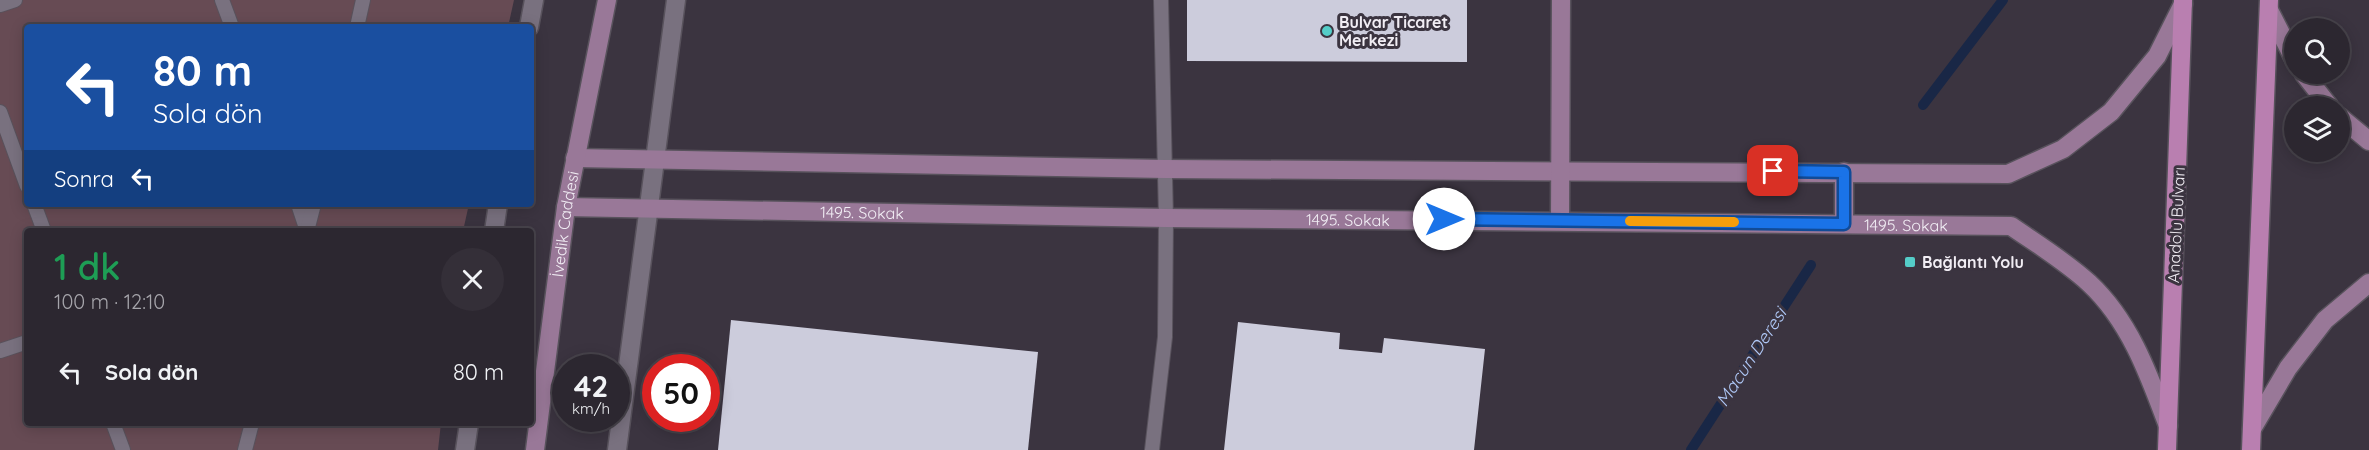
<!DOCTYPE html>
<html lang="tr">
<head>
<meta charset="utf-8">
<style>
  :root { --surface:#2c2730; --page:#342f38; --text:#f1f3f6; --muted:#a6a5ab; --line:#48444c }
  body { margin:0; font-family:Quicksand,sans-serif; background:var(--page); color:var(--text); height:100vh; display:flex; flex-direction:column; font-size:22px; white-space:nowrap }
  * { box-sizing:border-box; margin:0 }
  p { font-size:20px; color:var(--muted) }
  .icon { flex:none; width:33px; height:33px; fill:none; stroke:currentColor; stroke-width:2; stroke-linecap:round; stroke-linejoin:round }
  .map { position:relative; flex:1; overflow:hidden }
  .side { position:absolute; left:24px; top:228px; width:510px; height:198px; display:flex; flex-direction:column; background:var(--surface); border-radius:6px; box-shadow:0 3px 15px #0003,0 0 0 2px var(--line) }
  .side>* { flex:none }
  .banner { position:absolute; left:24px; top:24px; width:510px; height:183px; border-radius:6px; box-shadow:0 3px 15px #0003,0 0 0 2px var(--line); background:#1a4fa0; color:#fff; overflow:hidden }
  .fabs { position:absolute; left:2284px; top:18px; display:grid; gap:12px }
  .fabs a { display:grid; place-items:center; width:66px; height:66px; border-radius:50%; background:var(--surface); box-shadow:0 3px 15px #0003,0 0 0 2px var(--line); font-size:30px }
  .speed { position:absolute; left:552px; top:354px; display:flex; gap:12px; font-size:30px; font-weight:700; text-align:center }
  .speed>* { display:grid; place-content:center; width:78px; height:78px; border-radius:50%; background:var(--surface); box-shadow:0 3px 15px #0003,0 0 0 2px var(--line); line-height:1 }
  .speed small { font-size:15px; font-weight:400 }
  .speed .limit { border:9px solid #d22; background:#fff; color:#111 }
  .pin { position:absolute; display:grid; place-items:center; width:51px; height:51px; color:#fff; margin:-26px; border-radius:12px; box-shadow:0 3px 9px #0006 }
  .me { position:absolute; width:66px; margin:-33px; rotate:90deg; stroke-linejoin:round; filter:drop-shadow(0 0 4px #0008) }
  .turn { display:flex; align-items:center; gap:21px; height:126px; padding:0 30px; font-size:27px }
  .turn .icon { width:78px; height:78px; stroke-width:2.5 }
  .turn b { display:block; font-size:42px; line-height:51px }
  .then { display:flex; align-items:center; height:57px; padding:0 30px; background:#0003; gap:12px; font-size:22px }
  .round { display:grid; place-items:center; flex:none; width:63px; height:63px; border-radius:32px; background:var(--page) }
  .head { display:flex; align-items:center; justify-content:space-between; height:102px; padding:0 30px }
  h1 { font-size:36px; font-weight:600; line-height:45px; color:#1e9e55 }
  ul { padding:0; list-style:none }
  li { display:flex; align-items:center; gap:18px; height:84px; padding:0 30px }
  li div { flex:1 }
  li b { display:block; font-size:22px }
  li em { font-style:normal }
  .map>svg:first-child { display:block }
  .green { fill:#674b54 }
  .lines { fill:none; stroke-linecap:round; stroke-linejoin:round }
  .stream { stroke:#192746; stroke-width:10 }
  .building { fill:#ccccdc }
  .lane-casing { stroke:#58525c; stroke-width:16 }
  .street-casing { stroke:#58525c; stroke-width:21 }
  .secondary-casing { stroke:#58525c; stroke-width:21 }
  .primary-casing { stroke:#58525c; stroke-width:21 }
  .lane { stroke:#79717f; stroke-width:14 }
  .street { stroke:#79717f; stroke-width:18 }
  .secondary { stroke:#997898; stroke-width:18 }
  .primary { stroke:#b97fb0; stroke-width:18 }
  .route-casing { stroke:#114b97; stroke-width:15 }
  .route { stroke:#1a73e8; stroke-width:10 }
  .slow { stroke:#f59e0b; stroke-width:10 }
  .poi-dot { fill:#54cdc8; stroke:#3b3440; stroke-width:2 }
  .labels { text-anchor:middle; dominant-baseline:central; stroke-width:6; stroke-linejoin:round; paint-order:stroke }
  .poi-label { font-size:16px; font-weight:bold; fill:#f1edf4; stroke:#3b3440; text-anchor:start }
  .street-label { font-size:16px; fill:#f1edf4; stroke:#3b3440 }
  .water-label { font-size:18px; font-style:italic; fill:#b0c9f8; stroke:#3b3440 }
</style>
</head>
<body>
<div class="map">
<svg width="2369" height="450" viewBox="0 0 2369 450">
  <rect width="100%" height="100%" fill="#3b3440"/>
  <polygon class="green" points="0,0 514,0 508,27 27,27 27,204 469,204 463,231 27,231 27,423 441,423 438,450 0,450"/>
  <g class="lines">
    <g class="stream">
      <polyline points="1923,105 2003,0"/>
      <polyline points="1691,450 1811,265"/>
    </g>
  </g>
  <g class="building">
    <polygon points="1187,0 1467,0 1467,62 1187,61"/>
    <polygon points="731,320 1038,352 1028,450 718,450"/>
    <polygon points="1238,322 1340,333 1339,349 1382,353 1384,338 1485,349 1474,450 1224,450"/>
  </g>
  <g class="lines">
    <defs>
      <g id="lane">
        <polyline points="222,0 232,27"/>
        <polyline points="0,5 15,0"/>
        <polyline points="357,27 363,0"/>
        <polyline points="0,112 27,186"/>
        <polyline points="34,204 44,231"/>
        <polyline points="298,204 307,231"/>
        <polyline points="307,231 314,204"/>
        <polyline points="0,351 27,342"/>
        <polyline points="113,423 123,450"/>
        <polyline points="245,450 252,423"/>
        <polyline points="1152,450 1165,337 1166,218 1161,0"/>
      </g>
      <g id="street">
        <polyline points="529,27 534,0"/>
        <polyline points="494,231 498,204"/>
        <polyline points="465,450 469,423"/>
        <polyline points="617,450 676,0"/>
      </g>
      <g id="secondary">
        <polyline points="2269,10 2295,61"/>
        <polyline points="2304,74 2329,106"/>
        <polyline points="2340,117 2369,141"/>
        <polyline points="575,158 1165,169 2008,174 2063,149 2111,112 2157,56 2183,4"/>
        <path id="s1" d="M566 207 1166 218 2011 226C2037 244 2065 261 2089 283 2130 321 2149 375 2168 426"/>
        <polyline points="1560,220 1561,0"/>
        <polyline points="1844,224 1844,172"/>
        <polyline points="2252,429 2288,368 2325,320 2369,283"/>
        <path id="s2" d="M535 450 566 207 607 0"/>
      </g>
      <g id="primary">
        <polyline points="2167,450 2183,0"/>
        <polyline points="2251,450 2269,0"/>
      </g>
    </defs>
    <use href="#lane" class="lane-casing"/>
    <use href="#street" class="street-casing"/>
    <use href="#secondary" class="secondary-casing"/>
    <use href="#primary" class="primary-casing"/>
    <use href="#lane" class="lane"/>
    <use href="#street" class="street"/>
    <use href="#secondary" class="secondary"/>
    <use href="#primary" class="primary"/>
  </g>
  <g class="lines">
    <defs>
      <polyline id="route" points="1444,219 1844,224 1844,172 1773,171"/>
    </defs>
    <use href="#route" class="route-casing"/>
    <use href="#route" class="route"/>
    <polyline class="slow" points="1630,221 1734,222"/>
  </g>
  <g class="poi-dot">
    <circle cx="1327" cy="31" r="6"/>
    <rect x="1904" y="256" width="12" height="12" rx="3"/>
  </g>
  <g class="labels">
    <g class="poi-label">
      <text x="1339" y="22">Bulvar Ticaret<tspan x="1339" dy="18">Merkezi</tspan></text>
      <text x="1922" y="262">Bağlantı Yolu</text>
    </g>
    <g class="street-label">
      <text stroke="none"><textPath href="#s1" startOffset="296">1495. Sokak</textPath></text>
      <text stroke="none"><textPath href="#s1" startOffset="782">1495. Sokak</textPath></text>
      <text stroke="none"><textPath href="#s2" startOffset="228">İvedik Caddesi</textPath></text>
      <text stroke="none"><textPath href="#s1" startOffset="1340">1495. Sokak</textPath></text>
      <text transform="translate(2176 225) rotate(-87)">Anadolu Bulvarı</text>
    </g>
    <g class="water-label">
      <text transform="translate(1751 357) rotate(-57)">Macun Deresi</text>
    </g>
  </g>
</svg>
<div class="fabs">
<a><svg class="icon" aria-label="search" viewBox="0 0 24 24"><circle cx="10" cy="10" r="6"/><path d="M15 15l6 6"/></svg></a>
<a><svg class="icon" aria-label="layers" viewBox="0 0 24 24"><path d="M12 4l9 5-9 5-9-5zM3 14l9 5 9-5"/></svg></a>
</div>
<div class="speed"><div>42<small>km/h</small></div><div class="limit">50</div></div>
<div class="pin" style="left:1773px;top:171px;background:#d93025"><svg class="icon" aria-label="arrive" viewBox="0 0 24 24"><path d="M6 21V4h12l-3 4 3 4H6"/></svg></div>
<svg class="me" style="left:1444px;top:219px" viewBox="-20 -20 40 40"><circle r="19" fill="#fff"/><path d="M0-13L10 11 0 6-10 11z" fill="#1a73e8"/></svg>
<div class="banner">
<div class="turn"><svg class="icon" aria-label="left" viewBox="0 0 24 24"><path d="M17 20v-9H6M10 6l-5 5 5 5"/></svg><div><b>80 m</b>Sola dön</div></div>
<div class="then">Sonra<svg class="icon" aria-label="left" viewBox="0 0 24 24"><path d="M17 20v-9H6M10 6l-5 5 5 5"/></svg></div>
</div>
<section class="side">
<div class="head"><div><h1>1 dk</h1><p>100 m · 12:10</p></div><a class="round"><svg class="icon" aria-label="close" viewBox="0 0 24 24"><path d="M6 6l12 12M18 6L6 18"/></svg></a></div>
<ul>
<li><svg class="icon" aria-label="left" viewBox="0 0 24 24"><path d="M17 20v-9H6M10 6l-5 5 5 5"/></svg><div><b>Sola dön</b></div><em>80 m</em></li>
</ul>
</section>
</div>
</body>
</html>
